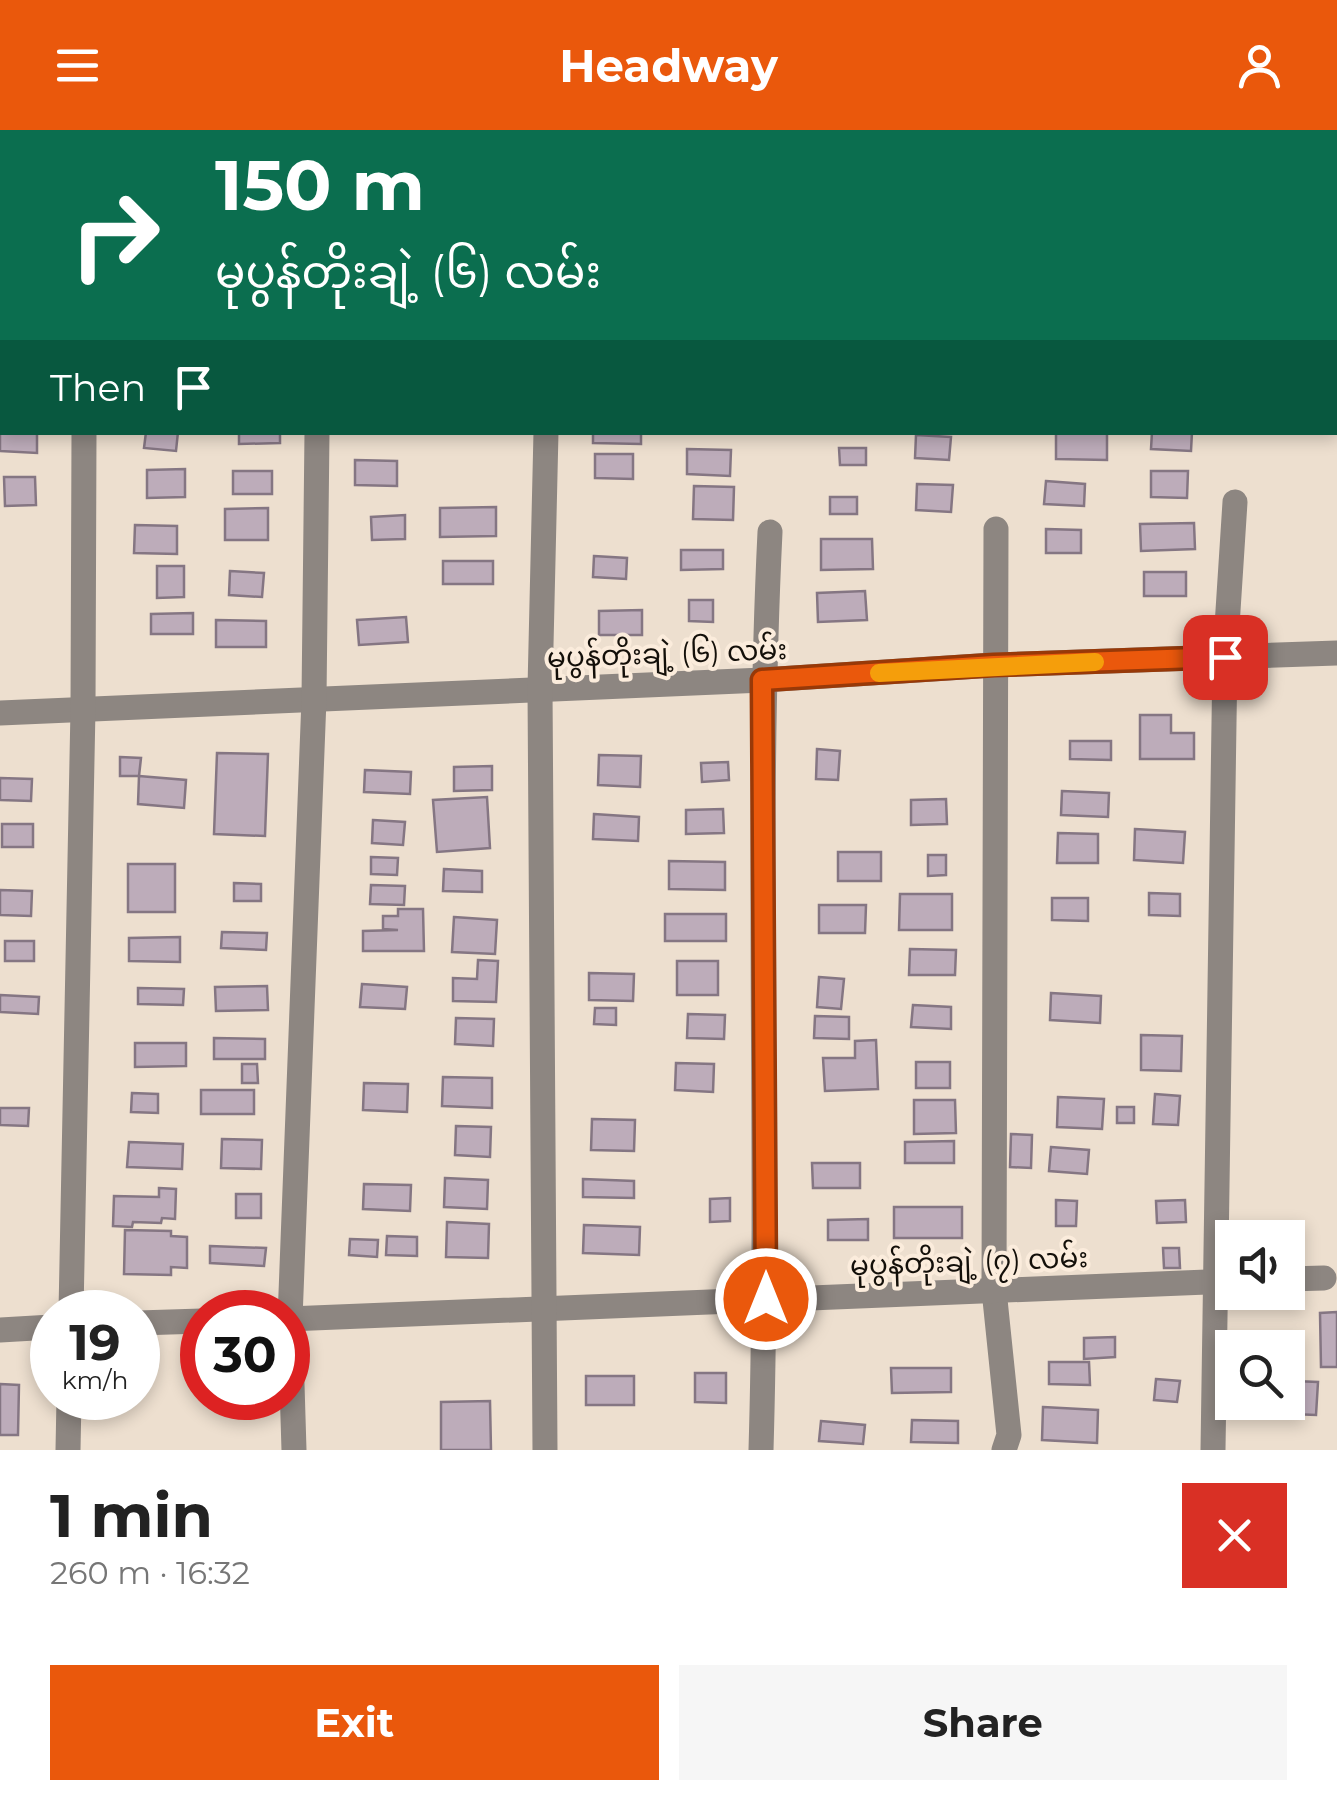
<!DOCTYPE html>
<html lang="en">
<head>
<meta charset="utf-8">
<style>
  :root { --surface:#fff; --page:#f6f6f6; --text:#222; --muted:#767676; --accent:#ea580c }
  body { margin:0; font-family:Montserrat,"Noto Sans Myanmar",sans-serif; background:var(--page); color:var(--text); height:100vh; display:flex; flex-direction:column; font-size:38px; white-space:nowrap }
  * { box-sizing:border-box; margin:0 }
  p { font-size:32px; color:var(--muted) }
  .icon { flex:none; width:55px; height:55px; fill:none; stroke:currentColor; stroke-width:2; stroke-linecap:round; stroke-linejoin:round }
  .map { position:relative; height:1320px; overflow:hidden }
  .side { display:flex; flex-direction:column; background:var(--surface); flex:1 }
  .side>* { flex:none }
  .hud { position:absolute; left:0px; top:0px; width:1338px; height:305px; box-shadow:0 5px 15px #0003; background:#0b6e4f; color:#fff; overflow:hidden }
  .buttons { position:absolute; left:1215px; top:1090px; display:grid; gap:20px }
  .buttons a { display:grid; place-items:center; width:90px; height:90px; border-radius:0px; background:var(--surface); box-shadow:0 5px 15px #0003; font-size:50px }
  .speed { position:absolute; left:30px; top:1160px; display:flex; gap:20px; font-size:50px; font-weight:700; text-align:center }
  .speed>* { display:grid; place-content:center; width:130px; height:130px; border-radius:50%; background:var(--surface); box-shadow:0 5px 15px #0003; line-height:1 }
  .speed small { font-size:25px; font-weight:400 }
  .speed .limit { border:15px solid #d22; background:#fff; color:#111 }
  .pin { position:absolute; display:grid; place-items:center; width:85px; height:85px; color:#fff; margin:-42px; border-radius:20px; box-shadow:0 5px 15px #0006 }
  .me { position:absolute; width:110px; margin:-55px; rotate:0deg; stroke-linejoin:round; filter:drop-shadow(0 0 8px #0008) }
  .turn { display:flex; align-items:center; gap:35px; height:210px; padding:0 50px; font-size:45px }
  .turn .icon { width:130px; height:130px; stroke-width:2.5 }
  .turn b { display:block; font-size:70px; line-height:85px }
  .then { display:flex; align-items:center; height:95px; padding:0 50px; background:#0003; gap:20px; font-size:38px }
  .round { display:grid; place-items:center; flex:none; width:105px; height:105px; border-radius:0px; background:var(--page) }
  .overview { display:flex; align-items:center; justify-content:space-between; height:170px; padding:0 50px }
  h1 { font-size:60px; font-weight:700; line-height:75px }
  .cta { display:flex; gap:20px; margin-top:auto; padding:20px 50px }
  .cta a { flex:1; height:115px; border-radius:0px; background:var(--accent); color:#fff; font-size:40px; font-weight:700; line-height:115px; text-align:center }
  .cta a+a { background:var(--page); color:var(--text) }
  header { display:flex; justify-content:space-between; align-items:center; height:130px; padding:0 50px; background:var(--accent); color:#fff; font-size:45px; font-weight:700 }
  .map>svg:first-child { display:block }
  .building { fill:#bdacba; stroke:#857683; stroke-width:2.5 }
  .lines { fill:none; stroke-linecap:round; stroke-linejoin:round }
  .path { stroke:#82796e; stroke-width:5; stroke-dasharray:8 5; stroke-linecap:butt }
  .service { stroke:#8d8681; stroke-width:14 }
  .minor { stroke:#8d8681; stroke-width:25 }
  .route-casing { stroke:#983908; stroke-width:25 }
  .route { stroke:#ea580c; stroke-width:18 }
  .slow { stroke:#f59e0b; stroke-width:18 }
  .labels { text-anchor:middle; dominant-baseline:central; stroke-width:8; stroke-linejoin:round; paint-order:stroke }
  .street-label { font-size:28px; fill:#130f09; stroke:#fbecdc }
</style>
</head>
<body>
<header><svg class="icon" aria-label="menu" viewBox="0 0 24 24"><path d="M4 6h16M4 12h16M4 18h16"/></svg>Headway<svg class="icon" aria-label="person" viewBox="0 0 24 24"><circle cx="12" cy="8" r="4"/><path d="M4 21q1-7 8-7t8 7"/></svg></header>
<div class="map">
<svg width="1337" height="1320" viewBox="0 0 1337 1320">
  <rect width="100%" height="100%" fill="#eddfcf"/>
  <g class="building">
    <polygon points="0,286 2,302 37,302 37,323 0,321"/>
    <polygon points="146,302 178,302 176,321 144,318"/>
    <polygon points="239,302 280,302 280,313 239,314"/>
    <polygon points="593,302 641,302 641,314 593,313"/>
    <polygon points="1056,302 1107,302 1107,330 1056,329"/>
    <polygon points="1152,302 1192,302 1191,321 1151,319"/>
    <polygon points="916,305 951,307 949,330 915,328"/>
    <polygon points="839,318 866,318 866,335 840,335"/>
    <polygon points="687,319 731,320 730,346 687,344"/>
    <polygon points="595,324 633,324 633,349 595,348"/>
    <polygon points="355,330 397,331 397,356 355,355"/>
    <polygon points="185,339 185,367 147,368 147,340"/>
    <rect x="233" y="341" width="39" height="23"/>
    <polygon points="1151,341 1188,341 1187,368 1151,367"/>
    <polygon points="4,347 35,347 36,375 5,376"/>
    <polygon points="1046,351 1085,354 1084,376 1044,374"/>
    <polygon points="917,354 953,355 951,382 916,380"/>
    <polygon points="694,356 734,357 733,390 693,389"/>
    <rect x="830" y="367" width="27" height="17"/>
    <polygon points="496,377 496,406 440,407 440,378"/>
    <polygon points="268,378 268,410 225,410 225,379"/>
    <polygon points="405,385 405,409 372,410 371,387"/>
    <polygon points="1194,393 1195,419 1141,421 1140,394"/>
    <polygon points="135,395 177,396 177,424 134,423"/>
    <polygon points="1046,399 1081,400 1081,423 1046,423"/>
    <polygon points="821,409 872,409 873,439 821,440"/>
    <polygon points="681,420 723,420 723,439 681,440"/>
    <polygon points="594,426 627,428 626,449 593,447"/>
    <rect x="443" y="431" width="50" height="23"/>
    <polygon points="157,436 184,436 184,467 157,468"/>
    <polygon points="230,441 264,443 262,467 229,465"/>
    <rect x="1144" y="442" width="42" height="24"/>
    <polygon points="865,461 867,490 818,492 817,463"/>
    <polygon points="689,470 713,470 713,492 689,491"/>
    <polygon points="642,480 642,505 599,505 599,481"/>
    <polygon points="193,483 193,504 151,504 151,484"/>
    <polygon points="406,487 408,512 359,515 357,490"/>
    <polygon points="216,490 266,491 266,517 216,517"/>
    <polygon points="1140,585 1171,585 1171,603 1194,603 1194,629 1140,629"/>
    <polygon points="1070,611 1111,611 1111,630 1070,629"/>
    <polygon points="817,619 840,621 838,650 816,649"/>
    <polygon points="217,623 268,624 265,706 214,704"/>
    <polygon points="599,625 641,626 640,657 598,655"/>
    <polygon points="120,627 141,628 139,646 120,646"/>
    <polygon points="728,632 729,650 702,652 701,633"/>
    <polygon points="492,636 492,660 454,661 454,637"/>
    <polygon points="365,640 411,642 410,664 364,662"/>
    <polygon points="139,646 186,650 184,678 138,674"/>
    <polygon points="0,648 32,649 31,671 0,670"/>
    <polygon points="1062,661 1109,663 1108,687 1061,685"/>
    <polygon points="487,667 490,718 437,722 433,670"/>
    <polygon points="946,669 947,694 911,695 911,670"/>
    <polygon points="723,679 724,703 686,704 686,680"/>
    <polygon points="594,684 639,687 638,711 593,709"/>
    <polygon points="373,690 405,692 403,715 372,713"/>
    <rect x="2" y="694" width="31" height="23"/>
    <polygon points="1135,699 1185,702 1183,733 1134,730"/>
    <polygon points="1058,703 1098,704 1098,733 1057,733"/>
    <rect x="838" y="722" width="43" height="29"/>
    <polygon points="928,725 946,725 946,745 928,746"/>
    <polygon points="371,727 398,728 397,745 371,744"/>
    <polygon points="669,731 725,732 725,760 669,759"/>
    <rect x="128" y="734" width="47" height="48"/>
    <polygon points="444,739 482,741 482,762 443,761"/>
    <polygon points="234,753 261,754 261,771 234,771"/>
    <polygon points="371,755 405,756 404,775 370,774"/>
    <polygon points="0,760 32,761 31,786 0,785"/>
    <polygon points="1149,763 1180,764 1180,786 1149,785"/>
    <polygon points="900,764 952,764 952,800 899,800"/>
    <polygon points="1052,768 1088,768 1088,791 1052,790"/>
    <polygon points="819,775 866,775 865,803 819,803"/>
    <polygon points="398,779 423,779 424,821 363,821 363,801 398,800 383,799 383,786 398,786"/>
    <rect x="665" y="784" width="61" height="27"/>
    <polygon points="454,787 497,790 495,824 452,822"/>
    <polygon points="222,802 267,803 266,820 221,818"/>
    <polygon points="180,807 180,832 129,831 129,808"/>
    <rect x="5" y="811" width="29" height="20"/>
    <polygon points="910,819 956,820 955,845 909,845"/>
    <polygon points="478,830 498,831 496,872 453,871 453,848 477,849"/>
    <rect x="677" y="831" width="41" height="34"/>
    <polygon points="589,843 634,844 633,871 589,870"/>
    <polygon points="819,847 844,849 841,879 817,877"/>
    <polygon points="362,854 407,857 405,879 360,877"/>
    <polygon points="267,856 268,880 216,881 215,857"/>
    <polygon points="138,858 184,859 183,875 138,874"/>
    <polygon points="1051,863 1101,866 1100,893 1050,890"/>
    <polygon points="0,865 39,867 38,884 0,882"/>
    <polygon points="913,875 951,877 951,899 911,897"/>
    <polygon points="595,878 616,878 616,895 594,894"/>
    <polygon points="688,884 725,885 724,909 687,908"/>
    <polygon points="815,886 849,887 849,909 814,908"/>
    <polygon points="456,888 494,889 493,916 455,914"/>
    <polygon points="1141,905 1182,906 1181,941 1141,940"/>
    <polygon points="214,908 265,909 265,929 214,929"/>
    <polygon points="876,910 878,959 825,961 823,928 855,928 855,911"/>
    <polygon points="135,913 186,913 186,936 135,937"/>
    <rect x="916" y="932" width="34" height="26"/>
    <polygon points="676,933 714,934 713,962 675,960"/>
    <polygon points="242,934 257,934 258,953 242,953"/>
    <polygon points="443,947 492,948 492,978 442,976"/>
    <polygon points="364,953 408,954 407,982 363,980"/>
    <rect x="201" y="960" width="53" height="24"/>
    <polygon points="132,963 158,964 158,983 131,982"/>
    <polygon points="1155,964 1180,966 1178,995 1153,994"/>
    <polygon points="1058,967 1104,969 1102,999 1057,997"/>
    <polygon points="914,970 955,970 956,1003 914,1004"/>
    <rect x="1117" y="977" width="17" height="16"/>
    <polygon points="0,978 29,978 28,996 0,995"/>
    <polygon points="592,989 635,990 634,1021 591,1020"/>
    <polygon points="456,996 491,997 490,1027 455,1025"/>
    <polygon points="1011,1004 1032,1005 1031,1038 1010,1037"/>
    <polygon points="222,1009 262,1010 261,1039 221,1038"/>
    <polygon points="954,1011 954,1033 905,1033 905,1012"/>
    <polygon points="129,1012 183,1014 182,1039 127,1037"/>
    <polygon points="1051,1017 1089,1020 1087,1044 1049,1041"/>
    <polygon points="812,1033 860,1033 860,1058 813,1058"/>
    <polygon points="445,1048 488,1050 487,1079 444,1077"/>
    <polygon points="583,1049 634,1051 634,1068 583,1067"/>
    <polygon points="364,1054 411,1055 410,1081 363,1079"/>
    <polygon points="159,1058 176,1059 175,1089 162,1088 161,1093 133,1092 132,1097 113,1096 114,1066 159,1067"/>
    <rect x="236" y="1064" width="25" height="24"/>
    <polygon points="730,1068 730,1091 710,1092 710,1069"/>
    <polygon points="1056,1070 1077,1071 1076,1096 1056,1096"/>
    <polygon points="1185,1070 1186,1092 1157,1093 1156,1071"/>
    <rect x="894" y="1077" width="68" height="31"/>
    <polygon points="868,1089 868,1110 828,1110 828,1090"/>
    <polygon points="447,1092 489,1094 488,1128 446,1127"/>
    <polygon points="584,1095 640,1097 639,1125 583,1123"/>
    <polygon points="125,1100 171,1101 171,1106 187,1107 187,1138 171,1137 171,1145 124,1144"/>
    <polygon points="387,1106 417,1107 417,1126 386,1125"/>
    <polygon points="350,1109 378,1110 377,1127 349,1125"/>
    <polygon points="210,1116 266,1118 264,1136 210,1133"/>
    <polygon points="1163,1118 1179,1118 1180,1138 1164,1138"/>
    <polygon points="1337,1182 1337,1237 1321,1237 1320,1183"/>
    <polygon points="1115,1207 1115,1227 1084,1229 1084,1208"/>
    <polygon points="1049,1232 1089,1232 1090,1255 1049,1254"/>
    <polygon points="891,1238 951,1238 951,1262 892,1263"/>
    <polygon points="695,1243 726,1243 726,1273 695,1272"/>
    <rect x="586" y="1246" width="48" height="29"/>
    <polygon points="1156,1249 1180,1251 1177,1272 1154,1270"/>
    <polygon points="1294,1251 1318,1252 1316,1285 1292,1284"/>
    <polygon points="0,1254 19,1255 18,1305 0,1305"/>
    <polygon points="490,1271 491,1320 441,1320 441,1272"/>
    <polygon points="1043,1277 1098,1280 1097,1313 1042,1310"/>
    <polygon points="912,1290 958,1291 958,1313 911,1312"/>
    <polygon points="821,1291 865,1295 863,1314 819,1311"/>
  </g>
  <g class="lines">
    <polyline class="path" points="536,0 537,2"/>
    <polyline class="service" points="263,2 264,0"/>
    <g class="minor">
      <polyline points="86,2 86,0"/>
      <polyline points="0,89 2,89"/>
      <polyline points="996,399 994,1160 1009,1305 1004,1320"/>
      <polyline points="0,583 763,550 994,535 1337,523"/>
      <polyline points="1288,1149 1324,1148"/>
      <polyline points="71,1182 83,579 84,302"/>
      <polyline points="288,1189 1232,1151"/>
      <polyline points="138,1193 202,1191"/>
      <polyline points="0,1200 52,1197"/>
      <polyline points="68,1320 69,1268"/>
      <polyline points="294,1320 290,1189 314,569 317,302"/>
      <polyline points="545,1320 540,558 546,302"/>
      <path d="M761 1320C770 1014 755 708 770 402"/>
      <polyline points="1213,1320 1225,527 1235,372"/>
    </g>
  </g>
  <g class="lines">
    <defs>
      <polyline id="route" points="766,1169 762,550 994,535 1225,527"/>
    </defs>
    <use href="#route" class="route-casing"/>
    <use href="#route" class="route"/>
    <polyline class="slow" points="879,543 1095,532"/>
  </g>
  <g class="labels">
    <g class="street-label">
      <text transform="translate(667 523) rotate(-2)">မုပွန်တိုးချဲ့ (၆) လမ်း</text>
      <text transform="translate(969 1131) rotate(-2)">မုပွန်တိုးချဲ့ (၇) လမ်း</text>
    </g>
  </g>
</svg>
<div class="buttons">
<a><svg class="icon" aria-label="sound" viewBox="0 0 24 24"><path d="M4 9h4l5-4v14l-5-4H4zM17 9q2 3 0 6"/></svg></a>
<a><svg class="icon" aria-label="search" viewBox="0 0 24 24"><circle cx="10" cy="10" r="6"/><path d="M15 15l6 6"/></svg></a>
</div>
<div class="speed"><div>19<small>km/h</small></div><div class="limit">30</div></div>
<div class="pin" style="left:1225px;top:527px;background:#d93025"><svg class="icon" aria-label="arrive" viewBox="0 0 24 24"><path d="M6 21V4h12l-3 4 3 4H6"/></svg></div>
<svg class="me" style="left:766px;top:1169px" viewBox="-20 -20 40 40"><circle r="17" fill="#ea580c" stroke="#fff" stroke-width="3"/><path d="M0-11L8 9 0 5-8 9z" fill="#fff"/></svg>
<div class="hud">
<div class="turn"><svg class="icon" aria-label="right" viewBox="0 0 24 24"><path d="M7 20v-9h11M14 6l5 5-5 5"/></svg><div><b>150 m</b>မုပွန်တိုးချဲ့ (၆) လမ်း</div></div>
<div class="then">Then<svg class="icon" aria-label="arrive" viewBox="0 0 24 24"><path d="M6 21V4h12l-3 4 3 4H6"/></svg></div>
</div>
</div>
<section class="side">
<div class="overview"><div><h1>1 min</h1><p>260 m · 16:32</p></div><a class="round" style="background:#d93025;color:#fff"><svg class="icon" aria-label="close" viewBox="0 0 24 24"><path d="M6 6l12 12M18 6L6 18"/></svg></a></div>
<div class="cta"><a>Exit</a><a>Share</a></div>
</section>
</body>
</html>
